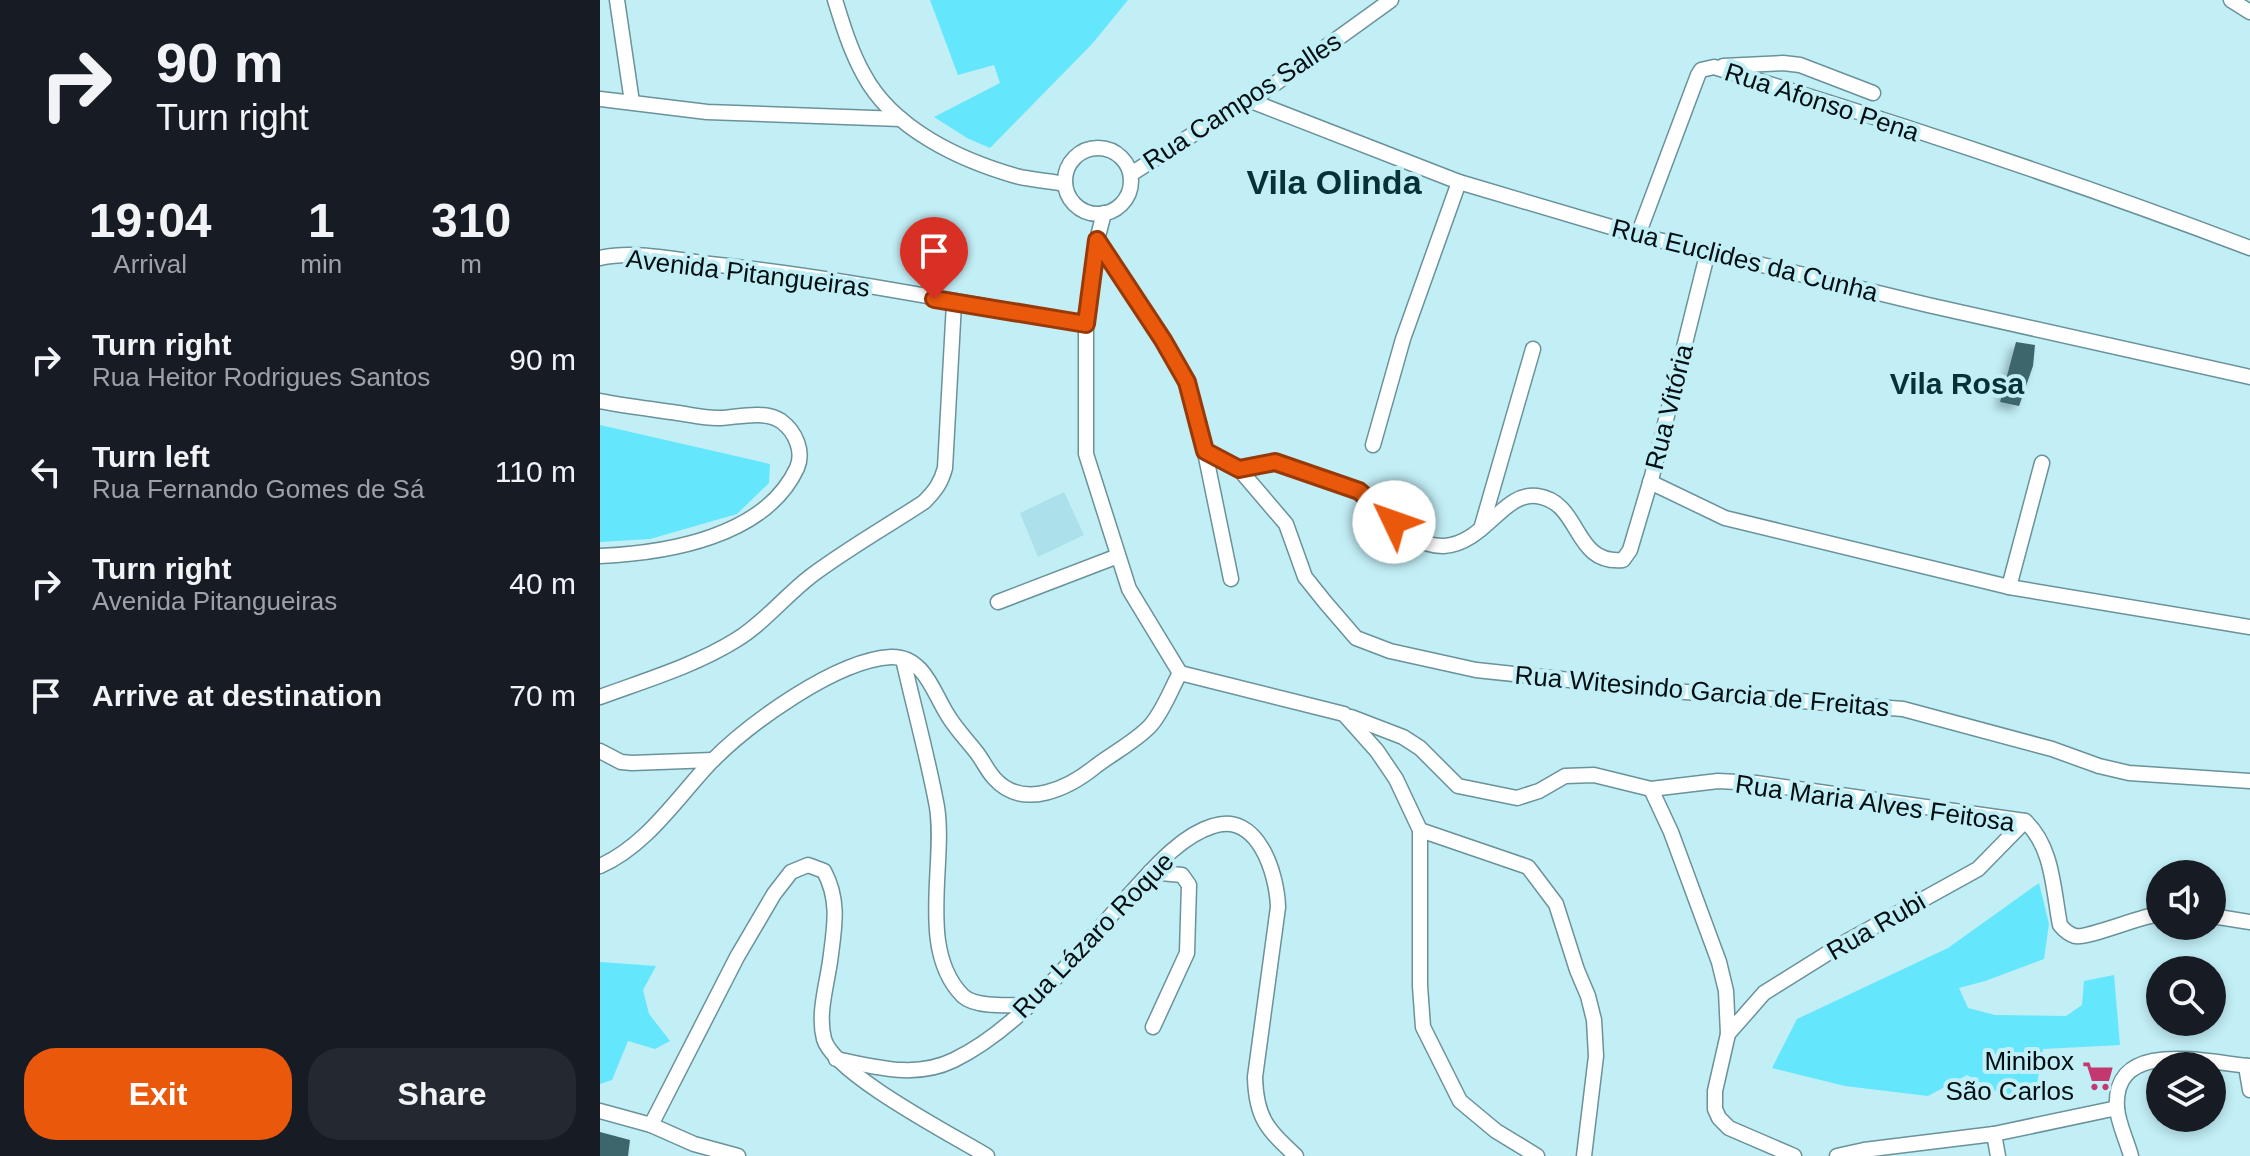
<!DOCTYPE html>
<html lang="en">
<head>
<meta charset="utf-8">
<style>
  :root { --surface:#171b24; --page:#242831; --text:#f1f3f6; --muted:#9ea1a6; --accent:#ea580c }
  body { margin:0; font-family:Arial,sans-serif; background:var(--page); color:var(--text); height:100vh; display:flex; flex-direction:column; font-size:30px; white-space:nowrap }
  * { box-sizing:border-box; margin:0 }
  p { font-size:26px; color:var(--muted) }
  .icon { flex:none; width:44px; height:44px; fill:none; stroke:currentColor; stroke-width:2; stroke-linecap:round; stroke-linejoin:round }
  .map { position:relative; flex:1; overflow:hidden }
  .drawer { display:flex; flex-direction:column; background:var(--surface); width:600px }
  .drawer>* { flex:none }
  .top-card { background:#171b24; color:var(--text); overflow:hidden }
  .fabs { position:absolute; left:1546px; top:860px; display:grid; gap:16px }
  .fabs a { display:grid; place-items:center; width:80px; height:80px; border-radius:50%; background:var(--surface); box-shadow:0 4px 12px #0003; font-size:40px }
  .pin { position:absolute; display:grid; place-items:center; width:68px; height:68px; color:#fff; margin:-82px -34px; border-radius:50% 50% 50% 0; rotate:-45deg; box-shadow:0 0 8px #0007 }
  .pin .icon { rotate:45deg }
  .me { position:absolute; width:88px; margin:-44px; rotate:312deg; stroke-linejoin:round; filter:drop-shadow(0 0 6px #0008) }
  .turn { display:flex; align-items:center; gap:28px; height:168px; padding:0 24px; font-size:36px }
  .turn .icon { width:104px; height:104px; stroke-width:2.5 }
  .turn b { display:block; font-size:56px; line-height:68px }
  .eta { display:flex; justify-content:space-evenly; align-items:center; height:136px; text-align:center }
  .eta b { font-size:48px; font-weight:700; line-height:56px }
  .action { display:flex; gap:16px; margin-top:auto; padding:16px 24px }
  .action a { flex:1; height:92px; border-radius:32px; background:var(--accent); color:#fff; font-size:32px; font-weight:700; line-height:92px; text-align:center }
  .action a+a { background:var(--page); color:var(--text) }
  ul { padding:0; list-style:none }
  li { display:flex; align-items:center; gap:24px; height:112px; padding:0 24px }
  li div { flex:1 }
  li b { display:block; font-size:30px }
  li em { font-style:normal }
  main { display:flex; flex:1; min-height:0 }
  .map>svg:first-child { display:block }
  .built { fill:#ace0ea }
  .green { fill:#64e6fd }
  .building { fill:#3d656c; filter:url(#shadow) }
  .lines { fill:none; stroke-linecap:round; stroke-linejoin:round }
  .minor-casing { stroke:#6a929a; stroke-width:17 }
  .minor { stroke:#fff; stroke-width:14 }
  .route-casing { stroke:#983908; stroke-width:20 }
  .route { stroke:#ea580c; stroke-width:14 }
  .labels { text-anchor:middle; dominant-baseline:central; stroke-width:8; stroke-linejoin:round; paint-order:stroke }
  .street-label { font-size:26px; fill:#020f12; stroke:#c2eef6 }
  .poi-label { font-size:26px; fill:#020f12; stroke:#c2eef6; text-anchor:end }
  .quarter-label { font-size:30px; font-weight:bold; fill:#063137; stroke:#c2eef6 }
  .district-label { font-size:34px; font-weight:bold; fill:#063137; stroke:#c2eef6 }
</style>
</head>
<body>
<main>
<section class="drawer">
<div class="top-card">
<div class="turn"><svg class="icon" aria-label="right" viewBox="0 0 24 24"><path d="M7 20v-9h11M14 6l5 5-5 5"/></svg><div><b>90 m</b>Turn right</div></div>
</div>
<div class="eta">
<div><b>19:04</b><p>Arrival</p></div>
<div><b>1</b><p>min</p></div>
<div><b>310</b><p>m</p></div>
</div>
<ul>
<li><svg class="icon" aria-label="right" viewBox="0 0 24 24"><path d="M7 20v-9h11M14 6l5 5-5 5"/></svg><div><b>Turn right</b><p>Rua Heitor Rodrigues Santos</p></div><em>90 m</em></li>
<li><svg class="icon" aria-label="left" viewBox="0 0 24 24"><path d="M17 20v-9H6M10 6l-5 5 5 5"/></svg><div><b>Turn left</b><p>Rua Fernando Gomes de Sá</p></div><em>110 m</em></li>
<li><svg class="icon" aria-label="right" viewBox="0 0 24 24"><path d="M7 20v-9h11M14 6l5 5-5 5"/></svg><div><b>Turn right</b><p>Avenida Pitangueiras</p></div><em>40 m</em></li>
<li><svg class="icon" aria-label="arrive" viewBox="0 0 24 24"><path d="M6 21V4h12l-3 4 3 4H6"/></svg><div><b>Arrive at destination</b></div><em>70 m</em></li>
</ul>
<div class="action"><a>Exit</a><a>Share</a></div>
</section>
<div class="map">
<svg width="1650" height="1156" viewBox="0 0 1650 1156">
  <defs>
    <filter id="shadow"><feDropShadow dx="-5.5" dy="5.5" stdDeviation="4" flood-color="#0004"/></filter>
  </defs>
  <rect width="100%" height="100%" fill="#c2eef6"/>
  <polygon class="built" points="464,492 484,535 438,557 420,513"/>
  <g class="green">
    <polygon points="330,0 528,0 492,44 390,148 367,138 334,117 400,83 394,65 358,75"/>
    <polygon points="0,425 170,464 169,483 137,514 50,539 0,542"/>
    <polygon points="1439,883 1449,924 1444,959 1385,981 1359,988 1368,1008 1395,1015 1466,1016 1482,1005 1484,981 1514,975 1520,1045 1443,1049 1436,1090 1407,1097 1367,1075 1328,1096 1245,1086 1172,1068 1197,1019 1348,948"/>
    <polygon points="0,962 56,966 43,990 49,1014 70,1041 55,1049 28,1041 12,1080 0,1084"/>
  </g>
  <g class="building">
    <polygon points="1416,342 1435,345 1433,366 1419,406 1400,402"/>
    <polygon points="0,1132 30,1140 28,1156 0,1156"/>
  </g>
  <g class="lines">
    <defs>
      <g id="minor">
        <polyline points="17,0 32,102"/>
        <path d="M235 0C243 26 251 52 264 75 293 129 360 160 416 176 432 180 449 181 465 184"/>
        <polyline points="1631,0 1650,12"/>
        <polyline points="1123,66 1183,63 1200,65 1273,93"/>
        <polyline points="0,99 107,112 301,119"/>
        <polyline points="651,101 859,182 1038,235 1328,305 1650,377"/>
        <circle cx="498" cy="181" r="33"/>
        <polyline points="531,174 606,126 651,101 791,0"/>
        <polyline points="504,213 497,240 486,324 486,454 529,589 580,673"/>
        <path d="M1038 235 1098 75 1101 70 1114 67C1295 122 1474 181 1650 248"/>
        <polyline points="497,240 563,340 587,382 599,423 631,579"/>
        <path d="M0 258C34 250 76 260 110 264 236 277 361 303 486 324"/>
        <path d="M0 401C26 406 52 409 78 413 92 415 107 419 121 418 139 417 164 410 181 421 196 432 204 452 197 468 165 537 67 553 0 556"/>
        <polyline points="773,445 803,339 859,182"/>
        <path d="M605 451C615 457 632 469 643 468 653 468 663 463 673 462 678 462 685 465 690 467 708 474 744 482 759 491 788 507 806 547 844 546 884 544 904 491 937 496 982 502 972 565 1023 560L1030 550 1052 476 1108 251"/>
        <polyline points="639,469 686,524 705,577 725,602 756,638 790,651 876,670 1073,691 1303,709 1452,749 1499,766 1529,773 1650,781"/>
        <polyline points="1050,482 1125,518 1409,587 1650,627"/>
        <polyline points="881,529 933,349"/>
        <polyline points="1409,587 1442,463"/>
        <polyline points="398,602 518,556"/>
        <path d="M303 659C314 708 328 758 337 807 346 865 317 950 363 996 376 1008 411 1005 428 1005"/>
        <path d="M0 697C46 680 94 666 136 640 164 623 185 596 211 576 247 549 286 527 324 502 335 491 341 483 345 468L354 303"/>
        <path d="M751 717 803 737 820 748 858 786 917 798 939 791 965 776 994 775 1051 789 1118 781 1156 783 1425 821C1453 847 1453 889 1460 925 1464 930 1468 934 1475 936 1487 939 1540 916 1560 914"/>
        <polyline points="0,751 21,762 32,763 113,760"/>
        <polyline points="1051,789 1071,832 1119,962 1126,991 1128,1034 1115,1091 1115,1109 1119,1118 1129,1128 1194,1156"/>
        <polyline points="820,830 928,867 956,904 977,970 988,996 994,1020 996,1056 984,1156"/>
        <path d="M0 866C46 846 77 798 110 763 148 724 236 660 291 657 324 656 333 692 347 714 355 728 367 740 377 753 383 761 387 770 394 778 423 811 469 788 496 766 513 753 536 741 550 726 563 712 571 689 580 673L744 714 777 751 796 779 820 830V986L823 1027 860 1101 896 1131 937 1156"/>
        <polyline points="550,872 582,875 589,885 587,953 553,1027"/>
        <polyline points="1612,916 1650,922"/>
        <polyline points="1128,1034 1164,993 1244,943 1378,869 1425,821"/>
        <path d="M236 1059C276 1067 315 1079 354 1060 424 1026 478 951 530 894 552 870 580 836 613 826 658 811 677 874 678 907L655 1077C656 1118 667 1129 696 1156"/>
        <polyline points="1646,1066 1650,1090"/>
        <polyline points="0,1111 51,1125 94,1144 138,1156"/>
        <path d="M51 1125 137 957 174 894 191 872 208 865 224 871C239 899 235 924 231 954 228 982 217 1012 224 1039 233 1073 354 1136 387 1156"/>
        <polyline points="1394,1134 1398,1156"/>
        <polyline points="1237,1156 1264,1150 1394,1134 1517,1108"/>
        <path d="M1531 1156C1527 1141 1518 1123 1517 1108 1512 1037 1609 1063 1650 1066"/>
      </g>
    </defs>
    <use href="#minor" class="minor-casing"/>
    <use href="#minor" class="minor"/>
  </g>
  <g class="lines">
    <defs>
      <polyline id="route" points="334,299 486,324 497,240 563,340 587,382 605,451 639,469 675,462 759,491 794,522"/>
    </defs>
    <use href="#route" class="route-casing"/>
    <use href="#route" class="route"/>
  </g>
  <defs>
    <symbol id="supermarket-bare" viewBox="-9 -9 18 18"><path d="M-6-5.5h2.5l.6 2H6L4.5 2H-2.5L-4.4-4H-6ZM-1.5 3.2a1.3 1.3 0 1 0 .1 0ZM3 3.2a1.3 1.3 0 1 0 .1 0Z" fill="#c2386f" stroke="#c2eef6" stroke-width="2.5" paint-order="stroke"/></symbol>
  </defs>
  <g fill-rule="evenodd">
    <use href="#supermarket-bare" x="1476" y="1054" width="44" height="44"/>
  </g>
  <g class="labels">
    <g class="street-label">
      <text transform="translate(642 101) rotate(-33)">Rua Campos Salles</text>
      <text transform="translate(1222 102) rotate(18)">Rua Afonso Pena</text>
      <text transform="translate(1145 260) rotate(14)">Rua Euclides da Cunha</text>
      <text transform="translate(148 273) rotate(7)">Avenida Pitangueiras</text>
      <text transform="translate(1069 407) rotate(-76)">Rua Vitória</text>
      <text transform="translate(1102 691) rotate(5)">Rua Witesindo Garcia de Freitas</text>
      <text transform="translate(1275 803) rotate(8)">Rua Maria Alves Feitosa</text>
      <text transform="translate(1276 926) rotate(-30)">Rua Rubi</text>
      <text transform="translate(493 935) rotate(-46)">Rua Lázaro Roque</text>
    </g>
    <g class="poi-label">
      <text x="1474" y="1061">Minibox<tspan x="1474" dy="30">São Carlos</tspan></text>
    </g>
    <g class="quarter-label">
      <text x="1357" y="383">Vila Rosa</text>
    </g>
    <g class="district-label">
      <text x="734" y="182">Vila Olinda</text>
    </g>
  </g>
</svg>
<div class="fabs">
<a><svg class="icon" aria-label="sound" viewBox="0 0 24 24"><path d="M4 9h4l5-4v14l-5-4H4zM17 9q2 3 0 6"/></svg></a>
<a><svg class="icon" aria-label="search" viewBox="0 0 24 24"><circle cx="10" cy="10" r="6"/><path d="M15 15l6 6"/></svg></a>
<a><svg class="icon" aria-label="layers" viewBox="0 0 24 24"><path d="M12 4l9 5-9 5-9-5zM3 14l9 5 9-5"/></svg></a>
</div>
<div class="pin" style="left:334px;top:299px;background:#d93025"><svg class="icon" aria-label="arrive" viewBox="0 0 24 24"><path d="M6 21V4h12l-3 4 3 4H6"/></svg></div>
<svg class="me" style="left:794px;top:522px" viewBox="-20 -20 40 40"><circle r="19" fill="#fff"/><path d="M0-13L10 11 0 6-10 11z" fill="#ea580c"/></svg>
</div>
</main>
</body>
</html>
